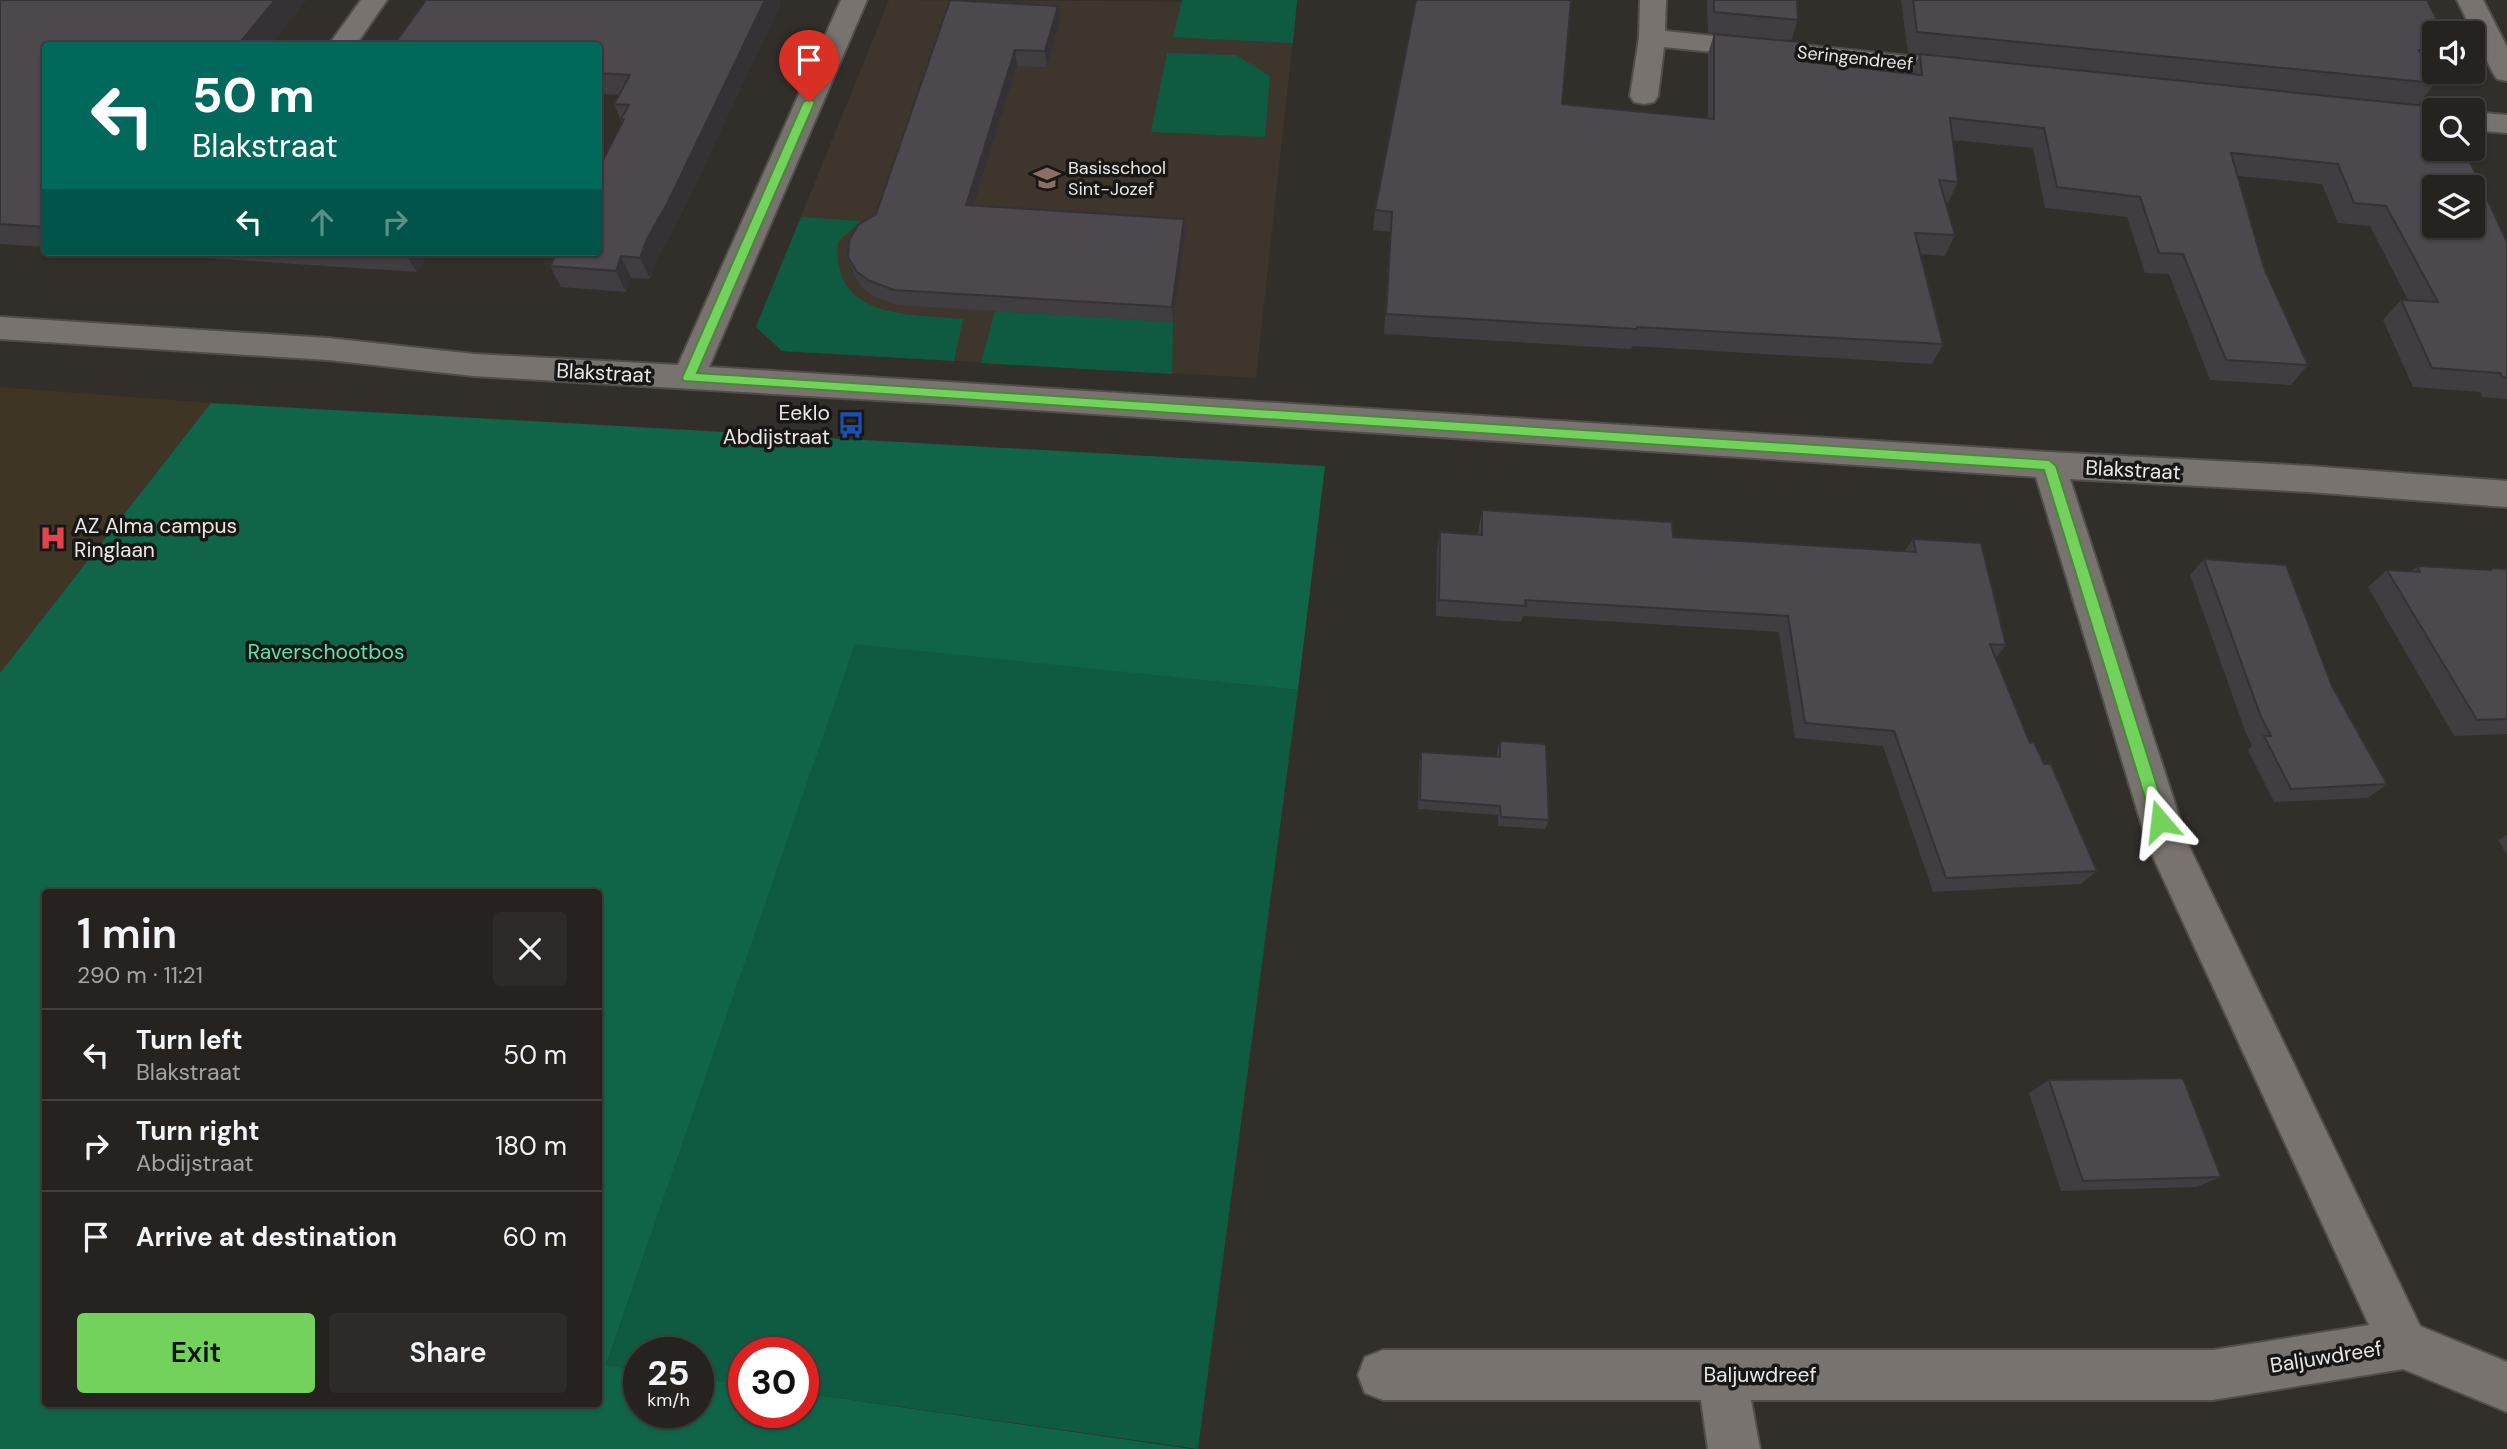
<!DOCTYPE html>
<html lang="en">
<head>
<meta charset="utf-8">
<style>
  :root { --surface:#262220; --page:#2e2a29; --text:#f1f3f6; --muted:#a4a4a5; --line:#423f3e; --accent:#73d25c }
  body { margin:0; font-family:"DM Sans",sans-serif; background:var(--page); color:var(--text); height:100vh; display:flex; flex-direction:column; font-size:26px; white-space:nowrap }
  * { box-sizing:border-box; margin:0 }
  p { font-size:23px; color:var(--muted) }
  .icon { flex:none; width:38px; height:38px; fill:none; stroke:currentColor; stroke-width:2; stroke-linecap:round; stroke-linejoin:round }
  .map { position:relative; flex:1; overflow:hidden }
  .side { position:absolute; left:42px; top:889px; width:560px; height:518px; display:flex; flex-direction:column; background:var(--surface); border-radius:7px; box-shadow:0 2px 5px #0004,0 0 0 2px var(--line) }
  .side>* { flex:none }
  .top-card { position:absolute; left:42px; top:42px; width:560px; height:214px; border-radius:7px; box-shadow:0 2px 5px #0004,0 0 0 2px var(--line); background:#00695c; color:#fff; overflow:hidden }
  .tools { position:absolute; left:2422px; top:21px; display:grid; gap:14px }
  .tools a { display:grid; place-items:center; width:63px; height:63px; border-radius:7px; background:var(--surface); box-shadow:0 2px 5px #0004,0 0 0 2px var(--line); font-size:35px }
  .speed { position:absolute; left:623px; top:1337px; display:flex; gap:14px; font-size:35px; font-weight:700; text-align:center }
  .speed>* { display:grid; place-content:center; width:91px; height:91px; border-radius:50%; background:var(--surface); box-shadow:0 2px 5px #0004,0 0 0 2px var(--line); line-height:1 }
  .speed small { font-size:18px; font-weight:400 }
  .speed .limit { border:10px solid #d22; background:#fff; color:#111 }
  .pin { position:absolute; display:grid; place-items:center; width:60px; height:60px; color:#fff; margin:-72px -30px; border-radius:50% 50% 50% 0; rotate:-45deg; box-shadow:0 0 7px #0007 }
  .pin .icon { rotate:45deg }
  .me { position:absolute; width:77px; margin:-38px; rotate:343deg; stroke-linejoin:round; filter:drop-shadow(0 0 5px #0008) }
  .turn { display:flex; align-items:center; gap:24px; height:147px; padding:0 35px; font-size:32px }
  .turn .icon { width:91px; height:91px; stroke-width:2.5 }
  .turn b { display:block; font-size:49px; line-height:60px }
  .lanes { display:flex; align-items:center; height:66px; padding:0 35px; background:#0003; justify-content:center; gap:35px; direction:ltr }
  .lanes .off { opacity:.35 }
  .round { display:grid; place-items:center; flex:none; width:74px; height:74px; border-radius:7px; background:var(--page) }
  .head { display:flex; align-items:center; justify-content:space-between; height:119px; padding:0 35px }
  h1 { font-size:42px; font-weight:600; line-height:52px }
  .cta { display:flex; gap:14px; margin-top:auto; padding:14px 35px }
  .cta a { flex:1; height:80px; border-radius:7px; background:var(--accent); color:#111; font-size:28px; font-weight:600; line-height:80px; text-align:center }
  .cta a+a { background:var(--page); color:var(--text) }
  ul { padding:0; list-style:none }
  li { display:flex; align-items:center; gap:21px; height:91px; padding:0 35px; border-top:2px solid var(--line) }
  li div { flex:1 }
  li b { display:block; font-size:26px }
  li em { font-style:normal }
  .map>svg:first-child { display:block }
  .built { fill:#3e352c }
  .medical { fill:#3f3525 }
  .green { fill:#0f5b41 }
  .forest { fill:#106549; fill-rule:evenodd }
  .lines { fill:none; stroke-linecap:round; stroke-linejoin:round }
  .minor-casing { stroke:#504d4a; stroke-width:4 }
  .minor { fill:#78736f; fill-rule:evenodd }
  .wall { fill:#413e42 }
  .shaded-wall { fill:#353236 }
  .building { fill:#4c484d; stroke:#353236; stroke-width:2; fill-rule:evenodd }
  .route { fill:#73d25c; stroke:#4b883c; stroke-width:2 }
  .labels { text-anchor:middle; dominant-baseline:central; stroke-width:7; stroke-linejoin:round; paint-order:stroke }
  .far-street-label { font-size:18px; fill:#eae8e5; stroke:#181715 }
  .far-poi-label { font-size:18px; fill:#eae8e5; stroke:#181715; text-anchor:start }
  .street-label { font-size:21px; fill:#eae8e5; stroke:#181715 }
  .poi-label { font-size:21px; fill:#eae8e5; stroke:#181715; text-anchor:end }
  .park-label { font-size:21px; fill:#59e3ae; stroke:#181715 }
</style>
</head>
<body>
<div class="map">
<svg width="2507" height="1449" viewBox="0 0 2507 1449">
  <rect width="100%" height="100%" fill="#322e2a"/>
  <polygon class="built" points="889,0 1297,2 1256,378 782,351 756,327"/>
  <polygon class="medical" points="0,387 211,403 0,673"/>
  <g class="green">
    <polygon points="1182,0 1297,0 1293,43 1173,37"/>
    <polygon points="1167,53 1236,55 1270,76 1265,137 1151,132"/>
    <path d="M801 217 861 221 838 242C831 319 908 314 963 319L954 361 782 351 756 327Z"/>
    <polygon points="995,311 1173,322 1172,374 981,363"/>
    <polygon points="855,643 1298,690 1198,1449 803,1393 803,1353 744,1353 744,1385 698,1378 698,1353 639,1353 639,1370 606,1365"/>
  </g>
  <path class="forest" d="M211 403 1325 466 1298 690 855 644 606 1365 639 1370V1412H698V1378L744 1385V1412H803V1393L1191 1449H0V673ZM46 892H598V1404H46Z"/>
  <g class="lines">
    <defs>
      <g id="minor">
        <polygon points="361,0 387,0 355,46 328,46"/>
        <polygon points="841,0 867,0 709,367 2049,452 2309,466 2507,481 2507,507 2309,492 2070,479 2188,844 2420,1326 2507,1362 2507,1412 2403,1369 2213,1400 1751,1400 1760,1449 1708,1449 1701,1400 1383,1400 1365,1393 1358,1375 1365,1357 1383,1350 2213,1350 2369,1325 2148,846 2036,477 960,405 474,376 328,360 0,339 0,317 328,338 474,354 678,365"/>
        <polygon points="1640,0 1666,0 1665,31 1967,62 1977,64 1981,70 1977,76 1967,78 1664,47 1658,96 1654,102 1644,104 1634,102 1630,96 1639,38"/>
        <polygon points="2457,0 2483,0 2507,47 2507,81 2497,79 2493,73"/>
        <polygon points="2473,112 2507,115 2507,133 2473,130"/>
      </g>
    </defs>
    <use href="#minor" class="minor-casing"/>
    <use href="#minor" class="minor"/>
  </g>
  <g class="wall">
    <polygon points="0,0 306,0 269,46 46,46 46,247 0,244"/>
    <polygon points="426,0 779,0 780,5 677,223 656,260 650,279 631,278 626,292 561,287 550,266 622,123 614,104 619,95 598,94 598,46"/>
    <polygon points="950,0 1060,21 1047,67 1017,66 974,206 1184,219 1185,235 1173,322 898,305 875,297 862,288 853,272 848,257 876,214"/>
    <polygon points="1707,0 1797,0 1798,20 1791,41 1708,33"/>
    <polygon points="1901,0 2427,0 2440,26 2433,35 2434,39 2434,58 2428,67 2435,83 2418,105 2507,242 2507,399 2482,397 2480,392 2413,387 2383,320 2401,300 2408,300 2370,226 2338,223 2322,184 2238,176 2264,268 2308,365 2291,385 2210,380 2169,274 2145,273 2127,217 2045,208 2033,148 1953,140 1958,182 1948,203 1945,202 1955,235 1945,256 1920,254 1943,344 1932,364 1632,346 1631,349 1384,334 1390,232 1373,230 1375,210 1562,104 1708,118 1708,54 1714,34 1801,61 1911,73 1920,54 2261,89 1908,53"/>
    <polygon points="116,252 429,252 417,272"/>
    <polygon points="1482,510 1673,537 1905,551 1913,539 2006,645 1996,658 2030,743 2044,764 2097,871 2081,884 1933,892 1883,746 1795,738 1779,632 1523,616 1521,622 1436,616 1437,548 1440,532 1478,534 1479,527"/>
    <polygon points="2204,559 2332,686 2387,784 2368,798 2274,802 2248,750 2252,746 2245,731 2190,575"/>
    <polygon points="2417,566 2487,570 2490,568 2507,569 2507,734 2454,736 2368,587 2387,570 2411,571"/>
    <polygon points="1500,741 1549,820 1545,829 1498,826 1498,815 1418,809 1419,761 1421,752 1497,757 1497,750"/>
    <polygon points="2507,835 2507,855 2498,840"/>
    <polygon points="2049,1080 2221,1177 2196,1187 2061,1191 2029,1093"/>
  </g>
  <g class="shaded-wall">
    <polygon points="275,0 306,0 269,46 237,46"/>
    <polygon points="759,0 779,0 780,5 677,223 656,260 650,279 640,258 647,239"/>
    <polygon points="1058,6 1060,21 1047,67 1045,51"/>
    <polygon points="1015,50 1017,66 969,221 966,205"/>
    <polygon points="1184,219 1185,235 1173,322 1172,307"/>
    <polygon points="404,252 429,252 417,272"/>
    <polygon points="621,256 631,278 626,292 616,271"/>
  </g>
  <g class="building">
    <polygon points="0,0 275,0 237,46 46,46 46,227 0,224"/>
    <polygon points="426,0 765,0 668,202 647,239 640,258 621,256 616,271 550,266 557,252 598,252 598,170 624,119 621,119 629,105 614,104 630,75 598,73 598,46 393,46"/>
    <polygon points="950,0 1058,6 1045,51 1015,50 966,205 1184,219 1172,307 894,290 870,281 857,272 848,257 849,241 858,225 876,214"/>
    <path d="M1416 0H1571L1562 104 1714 119V34L1800 42 1801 61 1922 75 1920 54 2445 108 2446 110H2434V149H2464L2507 242V378L2502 377 2500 373 2432 368 2401 300 2438 302 2386 206 2354 203 2338 164 2231 153 2264 268 2308 365 2226 360 2183 254 2159 253 2140 197 2057 187 2044 128 1950 118 1958 182 1939 180 1955 235 1915 233 1943 344 1637 327V329L1386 314 1392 212 1375 210ZM2434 187H2473V226H2434Z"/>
    <polygon points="1714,0 1797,0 1798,20 1714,12"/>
    <polygon points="1913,0 2427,0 2440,26 2429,25 2434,39 2434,51 2419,50 2435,83 1917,32"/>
    <polygon points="1482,510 1672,522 1673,537 1916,552 1913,539 1981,543 2006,645 1990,644 2030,743 2034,742 2044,764 2051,764 2097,871 1946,878 1894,731 1805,723 1788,616 1525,600 1526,606 1439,600 1440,532 1482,535"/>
    <polygon points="2204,559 2286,565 2332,686 2387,784 2291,789 2264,736 2271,736 2261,717"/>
    <polygon points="2417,566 2491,570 2490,568 2507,569 2507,719 2477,720 2387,570 2420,572"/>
    <polygon points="1500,741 1546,744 1549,820 1501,817 1500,806 1420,800 1421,752 1500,757"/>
    <polygon points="2183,1078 2221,1177 2083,1181 2049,1080"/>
  </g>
  <polygon class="route" points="809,99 815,102 697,373 2049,460 2056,466 2168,821 2166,826 2160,828 2154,826 2152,821 2044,470 684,381 682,378 803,102"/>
  <defs>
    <symbol id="school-bare" viewBox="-9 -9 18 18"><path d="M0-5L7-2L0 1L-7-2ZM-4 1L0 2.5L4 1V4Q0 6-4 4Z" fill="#8d6e63" stroke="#181715" stroke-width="2.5" paint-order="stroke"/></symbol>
    <symbol id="bus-bare" viewBox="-9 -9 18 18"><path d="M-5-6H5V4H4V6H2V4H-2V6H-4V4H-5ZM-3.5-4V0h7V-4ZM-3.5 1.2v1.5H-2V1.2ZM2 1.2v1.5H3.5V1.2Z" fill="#1a4fb4" stroke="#181715" stroke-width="2.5" paint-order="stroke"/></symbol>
    <symbol id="hospital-bare" viewBox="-9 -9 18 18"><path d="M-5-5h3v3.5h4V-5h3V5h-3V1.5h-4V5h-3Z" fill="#e0444e" stroke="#181715" stroke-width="2.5" paint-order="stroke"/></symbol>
  </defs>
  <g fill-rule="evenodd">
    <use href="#school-bare" x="1028" y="159" width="38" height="38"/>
    <use href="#bus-bare" x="832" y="406" width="38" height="38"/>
    <use href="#hospital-bare" x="34" y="519" width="38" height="38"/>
  </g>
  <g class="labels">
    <g class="far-street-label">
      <text transform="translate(1855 58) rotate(6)">Seringendreef</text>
    </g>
    <g class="far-poi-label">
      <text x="1068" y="168">Basisschool<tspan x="1068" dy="21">Sint-Jozef</tspan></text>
    </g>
    <g class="street-label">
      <text transform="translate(604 373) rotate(3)">Blakstraat</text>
      <text transform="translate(2133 470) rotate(3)">Blakstraat</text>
      <text transform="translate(2326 1357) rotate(-9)">Baljuwdreef</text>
      <text x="1760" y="1375">Baljuwdreef</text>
    </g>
    <g class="poi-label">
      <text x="830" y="413">Eeklo<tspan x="830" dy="24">Abdijstraat</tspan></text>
      <text x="74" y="526" text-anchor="start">AZ Alma campus<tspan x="74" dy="24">Ringlaan</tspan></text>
    </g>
    <g class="park-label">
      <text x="326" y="652">Raverschootbos</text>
    </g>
  </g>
</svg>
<div class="tools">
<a><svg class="icon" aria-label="sound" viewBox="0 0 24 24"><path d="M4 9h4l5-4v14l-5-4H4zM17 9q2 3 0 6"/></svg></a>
<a><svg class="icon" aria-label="search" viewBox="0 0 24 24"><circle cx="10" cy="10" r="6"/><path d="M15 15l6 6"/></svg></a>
<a><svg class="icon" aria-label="layers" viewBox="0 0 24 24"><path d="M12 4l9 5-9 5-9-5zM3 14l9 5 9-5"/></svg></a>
</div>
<div class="speed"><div>25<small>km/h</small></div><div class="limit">30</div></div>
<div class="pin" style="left:809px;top:102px;background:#d93025"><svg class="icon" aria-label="arrive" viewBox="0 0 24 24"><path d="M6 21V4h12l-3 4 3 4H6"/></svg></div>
<svg class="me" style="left:2160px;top:821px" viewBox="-20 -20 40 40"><path d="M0-17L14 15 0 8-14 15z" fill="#73d25c" stroke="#fff" stroke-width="4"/></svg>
<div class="top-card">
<div class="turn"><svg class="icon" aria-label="left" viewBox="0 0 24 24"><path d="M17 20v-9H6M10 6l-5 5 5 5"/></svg><div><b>50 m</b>Blakstraat</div></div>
<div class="lanes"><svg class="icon" aria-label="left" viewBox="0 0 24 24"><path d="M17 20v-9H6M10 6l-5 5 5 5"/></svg><svg class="icon off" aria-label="ahead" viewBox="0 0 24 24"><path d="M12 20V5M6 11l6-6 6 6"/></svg><svg class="icon off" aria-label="right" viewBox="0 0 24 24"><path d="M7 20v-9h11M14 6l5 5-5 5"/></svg></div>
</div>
<section class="side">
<div class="head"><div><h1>1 min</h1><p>290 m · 11:21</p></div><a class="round"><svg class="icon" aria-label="close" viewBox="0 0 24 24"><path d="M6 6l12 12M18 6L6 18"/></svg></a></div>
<ul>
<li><svg class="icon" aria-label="left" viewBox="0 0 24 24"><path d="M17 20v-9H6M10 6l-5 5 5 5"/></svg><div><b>Turn left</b><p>Blakstraat</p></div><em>50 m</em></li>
<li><svg class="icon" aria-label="right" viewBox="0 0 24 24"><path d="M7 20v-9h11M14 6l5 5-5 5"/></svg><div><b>Turn right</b><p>Abdijstraat</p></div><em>180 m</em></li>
<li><svg class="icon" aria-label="arrive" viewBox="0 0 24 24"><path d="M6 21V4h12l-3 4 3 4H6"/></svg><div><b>Arrive at destination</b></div><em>60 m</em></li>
</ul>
<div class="cta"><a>Exit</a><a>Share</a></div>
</section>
</div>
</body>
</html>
